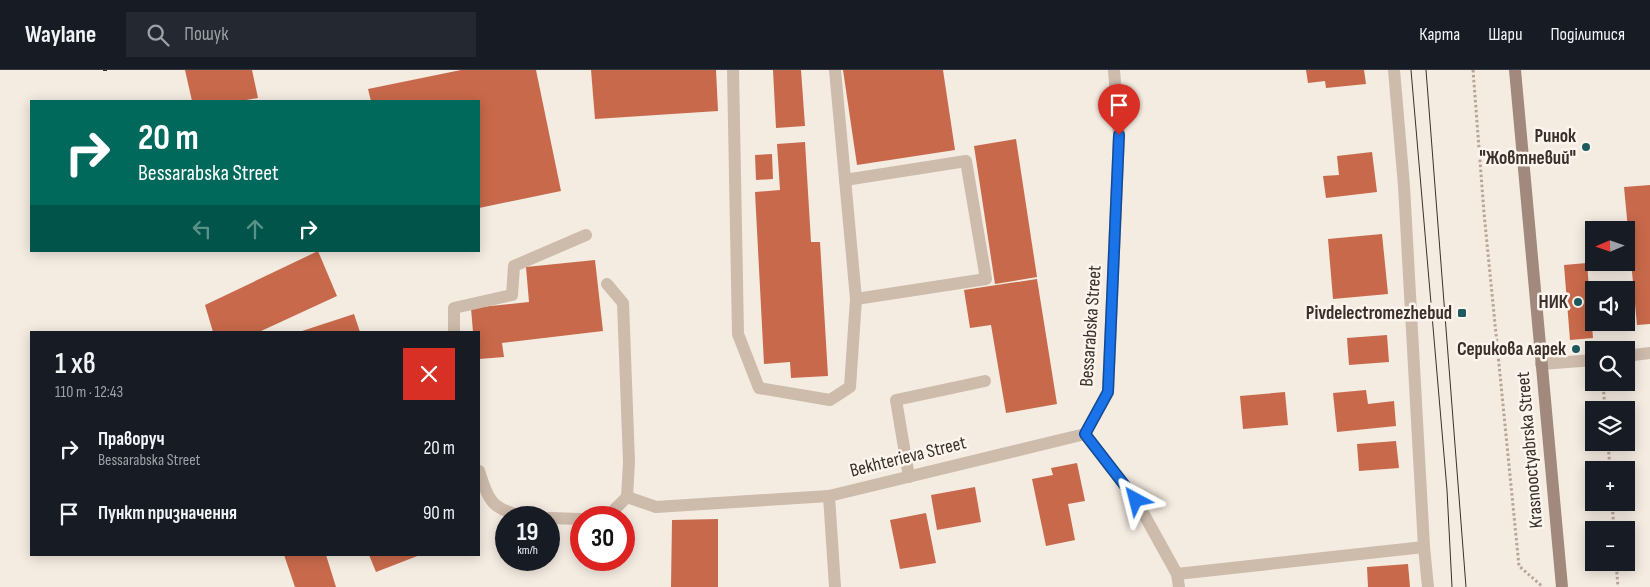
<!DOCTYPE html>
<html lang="uk">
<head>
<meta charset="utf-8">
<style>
  :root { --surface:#171b24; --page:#242831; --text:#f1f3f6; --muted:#9ea1a6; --line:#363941 }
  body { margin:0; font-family:"Sofia Sans Condensed",sans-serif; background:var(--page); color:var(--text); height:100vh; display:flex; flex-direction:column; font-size:19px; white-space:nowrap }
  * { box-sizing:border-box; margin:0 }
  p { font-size:16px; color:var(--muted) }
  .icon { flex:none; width:28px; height:28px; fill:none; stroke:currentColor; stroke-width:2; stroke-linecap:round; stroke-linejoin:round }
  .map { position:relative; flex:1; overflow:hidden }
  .details { position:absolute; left:30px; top:261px; width:450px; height:225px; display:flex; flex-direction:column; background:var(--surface); border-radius:0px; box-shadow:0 2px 12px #0003 }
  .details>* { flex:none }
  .banner { position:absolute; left:30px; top:30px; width:450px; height:152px; border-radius:0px; box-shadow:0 2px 12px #0003; background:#00695c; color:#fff; overflow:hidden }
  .needle { width:32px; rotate:268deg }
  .buttons { position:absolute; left:1585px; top:151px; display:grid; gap:10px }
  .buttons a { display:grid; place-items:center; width:50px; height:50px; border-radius:0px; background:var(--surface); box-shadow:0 2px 12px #0003; font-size:25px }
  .speed { position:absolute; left:495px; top:436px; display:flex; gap:10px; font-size:25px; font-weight:700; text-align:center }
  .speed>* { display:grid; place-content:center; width:65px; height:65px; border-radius:50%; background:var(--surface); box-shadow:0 2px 12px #0003; line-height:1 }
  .speed small { font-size:12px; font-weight:400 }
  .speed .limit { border:8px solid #d22; background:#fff; color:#111 }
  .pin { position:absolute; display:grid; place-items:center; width:42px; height:42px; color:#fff; margin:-51px -21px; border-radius:50% 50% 50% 0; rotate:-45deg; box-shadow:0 0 5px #0007 }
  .pin .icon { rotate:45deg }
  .me { position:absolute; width:55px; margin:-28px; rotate:322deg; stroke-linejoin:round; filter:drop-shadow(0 0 4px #0008) }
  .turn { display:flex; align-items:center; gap:18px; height:105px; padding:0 25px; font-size:22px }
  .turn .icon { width:65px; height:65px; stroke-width:2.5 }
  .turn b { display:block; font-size:35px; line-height:42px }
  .lanes { display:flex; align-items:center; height:48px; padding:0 25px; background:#0003; justify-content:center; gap:25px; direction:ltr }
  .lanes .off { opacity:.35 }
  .round { display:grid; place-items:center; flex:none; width:52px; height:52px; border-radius:0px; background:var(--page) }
  .overview { display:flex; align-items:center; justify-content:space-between; height:85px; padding:0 25px }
  h1 { font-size:30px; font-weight:600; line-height:38px }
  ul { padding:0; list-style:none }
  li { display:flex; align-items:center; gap:15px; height:65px; padding:0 25px }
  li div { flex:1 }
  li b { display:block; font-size:19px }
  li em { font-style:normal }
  header { display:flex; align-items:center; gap:30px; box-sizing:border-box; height:70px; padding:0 25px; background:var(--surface); border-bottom:1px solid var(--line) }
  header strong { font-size:24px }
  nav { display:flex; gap:28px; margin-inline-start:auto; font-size:18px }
  .search { width:350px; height:45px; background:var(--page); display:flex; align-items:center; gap:12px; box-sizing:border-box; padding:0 18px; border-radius:0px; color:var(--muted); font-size:19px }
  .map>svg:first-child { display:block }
  .building { fill:#c8694b }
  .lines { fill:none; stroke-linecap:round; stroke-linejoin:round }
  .path { stroke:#b9a596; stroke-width:3; stroke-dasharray:2.5 2.5; stroke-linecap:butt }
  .service { stroke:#cdbbac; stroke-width:12 }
  .minor { stroke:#cdbbac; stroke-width:12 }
  .secondary { stroke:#a18a7d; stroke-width:12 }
  .tram { stroke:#3b302b; stroke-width:1 }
  .rail { stroke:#3b302b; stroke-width:4; stroke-dasharray:1 4; stroke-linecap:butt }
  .route-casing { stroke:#114b97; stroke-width:12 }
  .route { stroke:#1a73e8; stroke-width:9 }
  .poi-dot { fill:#1f5a5e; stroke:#fbf5ee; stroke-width:2 }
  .labels { text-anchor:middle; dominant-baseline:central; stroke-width:5; stroke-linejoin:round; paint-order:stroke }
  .poi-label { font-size:19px; font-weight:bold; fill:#3b302b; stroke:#fbf5ee; text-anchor:end }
  .street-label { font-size:19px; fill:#3b302b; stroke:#fbf5ee }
</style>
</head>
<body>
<header>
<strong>Waylane</strong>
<div class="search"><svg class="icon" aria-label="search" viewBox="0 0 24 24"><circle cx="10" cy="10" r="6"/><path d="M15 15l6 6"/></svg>Пошук</div>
<nav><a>Карта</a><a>Шари</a><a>Поділитися</a></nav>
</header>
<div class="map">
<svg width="1650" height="517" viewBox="0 0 1650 517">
  <rect width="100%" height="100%" fill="#f4ebe1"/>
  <g class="building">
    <polygon points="185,0 252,0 258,28 241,31 192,31"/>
    <polygon points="461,0 536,0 561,121 479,138 479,31 371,31 368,19"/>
    <polygon points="591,0 716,0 718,41 595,49"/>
    <polygon points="773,0 801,0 805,56 776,58"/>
    <polygon points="843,0 943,0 955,80 857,95"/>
    <polygon points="1306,0 1364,0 1366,14 1326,18 1325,11 1308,13"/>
    <polygon points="1016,69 1037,207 995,214 974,76"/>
    <polygon points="805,72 811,172 820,172 828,306 791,308 790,292 764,294 755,122 780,120 777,74"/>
    <polygon points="1372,82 1377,122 1326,128 1323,106 1339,105 1337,86"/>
    <polygon points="772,84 773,109 756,110 755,85"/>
    <polygon points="1650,115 1650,254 1637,255 1624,117"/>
    <polygon points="1382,164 1388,224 1333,229 1328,169"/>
    <polygon points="318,181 337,226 259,262 213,262 205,235"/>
    <polygon points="595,190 603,261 502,273 504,287 479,289 479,262 473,262 471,238 529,232 526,197"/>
    <polygon points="1587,193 1593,268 1570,270 1564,195"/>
    <polygon points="1037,209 1057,334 1006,343 991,255 970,258 964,220"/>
    <polygon points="354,244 360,262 299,262"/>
    <polygon points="1387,265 1389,292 1349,295 1347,268"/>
    <polygon points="1366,320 1368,334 1394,331 1396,356 1337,362 1333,323"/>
    <polygon points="1285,322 1288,355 1243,359 1240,326"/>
    <polygon points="1396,371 1399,398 1359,401 1357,374"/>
    <polygon points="1077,393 1085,431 1068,434 1075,470 1046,476 1032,409 1053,405 1051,398"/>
    <polygon points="975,417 981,452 937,460 931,425"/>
    <polygon points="926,443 936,493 900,499 890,450"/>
    <polygon points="718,449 718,517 671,517 672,450"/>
    <polygon points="284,485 326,485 336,517 295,517"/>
    <polygon points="369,485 420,485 376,502"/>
    <polygon points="1408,494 1410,517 1368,517 1367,497"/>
  </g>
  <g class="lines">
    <g class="path">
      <polyline points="1473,0 1484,143 1519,496 1543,517"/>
      <polyline points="1603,312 1605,340"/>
      <polyline points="1608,372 1610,400"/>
      <polyline points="1612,432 1614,460"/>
      <polyline points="1616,492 1618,517"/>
    </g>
    <g class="service">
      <polyline points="733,0 738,264 759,318 830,330 850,317 856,229 835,0"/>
      <polyline points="845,110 966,91 986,209 856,229"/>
      <polyline points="607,214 623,233 629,392 627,427 656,437 829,426"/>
      <polyline points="454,262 454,238 512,225 514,196 586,165"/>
      <path d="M479 401C483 412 487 429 497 436 511 446 531 447 547 448"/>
      <polyline points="909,407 896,330 985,311"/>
      <polyline points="549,448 581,449"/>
      <polyline points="595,448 610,444 627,427"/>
      <polyline points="1177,504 1179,517"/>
    </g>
    <g class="minor">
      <polyline points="1114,0 1119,65 1108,322 1085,364 1136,430 1177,504 1424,477"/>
      <polyline points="1394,0 1404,116 1424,477 1428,517"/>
      <polyline points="1626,286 1650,283"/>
      <polyline points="1541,294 1594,290"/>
      <polyline points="835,517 829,426 1085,364"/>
    </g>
    <polyline class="secondary" points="1515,0 1562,517"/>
    <g class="tram">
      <polyline points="1411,0 1447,420 1452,517"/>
      <polyline points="1426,0 1466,517"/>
    </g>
    <polyline class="rail" points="105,0 105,1"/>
  </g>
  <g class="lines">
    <defs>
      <polyline id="route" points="1119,65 1108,322 1085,364 1136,430"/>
    </defs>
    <use href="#route" class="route-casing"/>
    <use href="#route" class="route"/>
  </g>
  <g class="poi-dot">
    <circle cx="1586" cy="77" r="5"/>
    <circle cx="1578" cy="232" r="5"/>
    <rect x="1457" y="238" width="10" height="10" rx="2.5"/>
    <circle cx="1576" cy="279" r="5"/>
  </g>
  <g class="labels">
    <g class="poi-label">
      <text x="1576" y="66">Ринок<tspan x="1576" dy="22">"Жовтневий"</tspan></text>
      <text x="1568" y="232">НИК</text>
      <text x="1452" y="243">Pivdelectromezhebud</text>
      <text x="1566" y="279">Серикова ларек</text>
    </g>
    <g class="street-label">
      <text transform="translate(1091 256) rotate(-86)">Bessarabska Street</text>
      <text transform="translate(1530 380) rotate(-95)">Krasnooctyabrska Street</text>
      <text transform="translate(908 387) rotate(-14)">Bekhterieva Street</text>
    </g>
  </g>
</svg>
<div class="buttons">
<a><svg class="needle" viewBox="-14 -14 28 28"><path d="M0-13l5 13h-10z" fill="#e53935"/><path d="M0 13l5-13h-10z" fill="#9ea1a6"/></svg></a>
<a><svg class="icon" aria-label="sound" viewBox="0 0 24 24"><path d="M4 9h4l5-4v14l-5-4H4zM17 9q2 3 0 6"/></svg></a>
<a><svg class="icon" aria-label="search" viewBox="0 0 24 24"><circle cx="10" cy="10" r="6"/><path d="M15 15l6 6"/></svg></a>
<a><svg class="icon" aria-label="layers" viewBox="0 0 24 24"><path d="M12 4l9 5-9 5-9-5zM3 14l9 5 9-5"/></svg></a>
<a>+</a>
<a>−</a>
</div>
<div class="speed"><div>19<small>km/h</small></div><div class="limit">30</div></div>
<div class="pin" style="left:1119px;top:65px;background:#d93025"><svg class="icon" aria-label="arrive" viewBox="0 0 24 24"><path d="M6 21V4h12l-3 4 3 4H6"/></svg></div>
<svg class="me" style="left:1136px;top:430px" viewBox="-20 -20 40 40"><path d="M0-17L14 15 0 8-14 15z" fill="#1a73e8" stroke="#fff" stroke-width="4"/></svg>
<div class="banner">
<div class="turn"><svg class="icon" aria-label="right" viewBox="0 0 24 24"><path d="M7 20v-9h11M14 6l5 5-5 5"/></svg><div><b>20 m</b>Bessarabska Street</div></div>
<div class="lanes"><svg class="icon off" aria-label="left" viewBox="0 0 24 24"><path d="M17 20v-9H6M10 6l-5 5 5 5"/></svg><svg class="icon off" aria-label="ahead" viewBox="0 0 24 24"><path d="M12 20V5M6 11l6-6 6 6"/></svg><svg class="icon" aria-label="right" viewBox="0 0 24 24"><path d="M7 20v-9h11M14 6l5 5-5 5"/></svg></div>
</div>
<section class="details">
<div class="overview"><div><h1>1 хв</h1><p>110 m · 12:43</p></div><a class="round" style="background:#d93025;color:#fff"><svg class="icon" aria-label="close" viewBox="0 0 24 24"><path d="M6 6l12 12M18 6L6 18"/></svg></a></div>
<ul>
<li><svg class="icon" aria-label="right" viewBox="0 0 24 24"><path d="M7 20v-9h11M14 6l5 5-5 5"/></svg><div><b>Праворуч</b><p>Bessarabska Street</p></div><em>20 m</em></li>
<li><svg class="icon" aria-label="arrive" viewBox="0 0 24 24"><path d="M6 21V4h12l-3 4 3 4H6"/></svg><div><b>Пункт призначення</b></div><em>90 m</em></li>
</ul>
</section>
</div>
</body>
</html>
